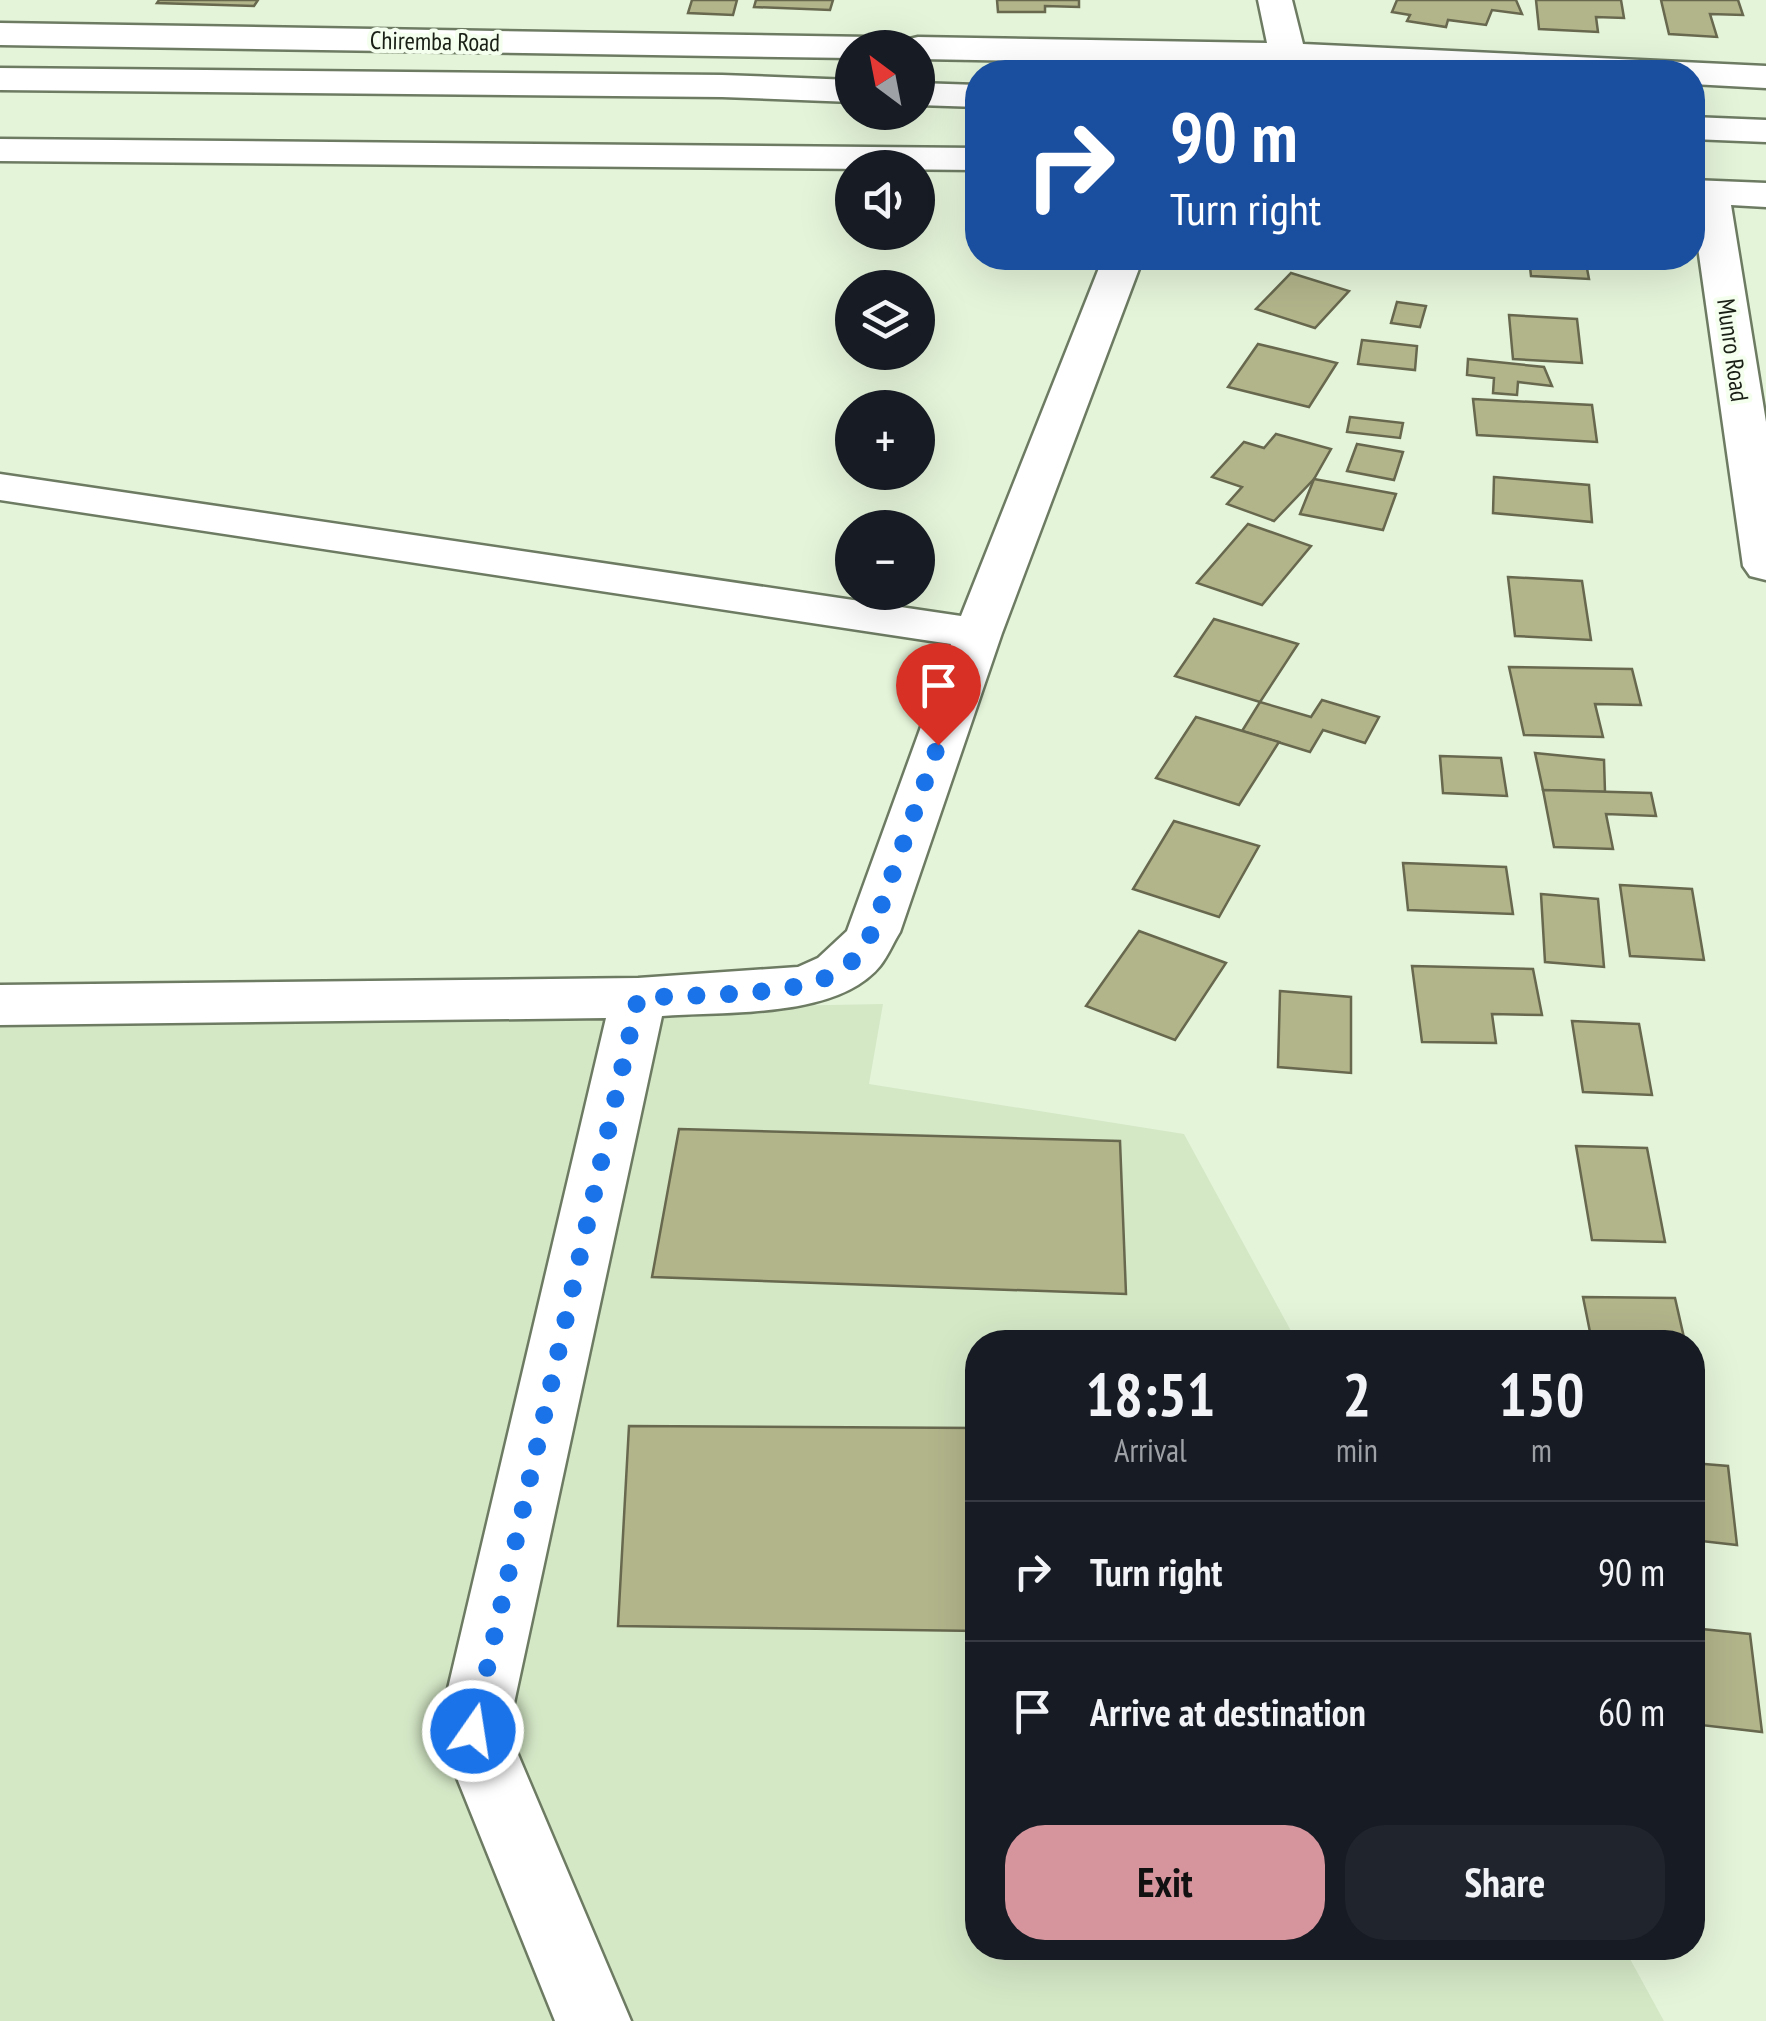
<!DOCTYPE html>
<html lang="en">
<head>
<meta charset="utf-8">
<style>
  :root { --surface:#171b24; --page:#20242c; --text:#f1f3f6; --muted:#9ea1a6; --line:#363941; --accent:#d6959d }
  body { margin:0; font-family:"PT Sans Narrow",sans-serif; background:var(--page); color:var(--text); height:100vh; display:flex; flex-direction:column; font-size:38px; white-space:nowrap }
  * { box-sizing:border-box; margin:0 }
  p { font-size:32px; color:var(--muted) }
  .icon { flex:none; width:55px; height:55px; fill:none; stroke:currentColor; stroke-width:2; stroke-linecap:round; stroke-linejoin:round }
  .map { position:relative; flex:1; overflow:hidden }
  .details { position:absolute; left:965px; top:1330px; width:740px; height:630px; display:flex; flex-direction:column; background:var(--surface); border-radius:40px; box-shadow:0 10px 40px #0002 }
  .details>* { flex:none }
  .guide { position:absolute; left:965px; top:60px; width:740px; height:210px; border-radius:40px; box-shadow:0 10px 40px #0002; background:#1a4fa0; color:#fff; overflow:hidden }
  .needle { width:65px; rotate:328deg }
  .tools { position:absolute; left:835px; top:30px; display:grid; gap:20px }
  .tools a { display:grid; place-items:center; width:100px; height:100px; border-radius:50%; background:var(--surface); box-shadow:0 10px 40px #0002; font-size:50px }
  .pin { position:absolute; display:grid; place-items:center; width:85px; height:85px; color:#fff; margin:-102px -42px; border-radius:50% 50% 50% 0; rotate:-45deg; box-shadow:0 0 10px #0007 }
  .pin .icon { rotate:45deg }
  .me { position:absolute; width:110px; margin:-55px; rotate:13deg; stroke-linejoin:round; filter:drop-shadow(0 0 8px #0008) }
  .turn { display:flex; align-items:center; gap:35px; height:210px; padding:0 40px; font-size:45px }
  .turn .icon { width:130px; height:130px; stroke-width:2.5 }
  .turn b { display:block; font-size:70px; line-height:85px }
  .eta { display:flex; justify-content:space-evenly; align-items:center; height:170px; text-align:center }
  .eta b { font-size:60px; font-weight:600; line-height:70px }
  .action { display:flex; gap:20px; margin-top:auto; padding:20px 40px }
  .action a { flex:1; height:115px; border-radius:40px; background:var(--accent); color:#111; font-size:40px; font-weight:600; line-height:115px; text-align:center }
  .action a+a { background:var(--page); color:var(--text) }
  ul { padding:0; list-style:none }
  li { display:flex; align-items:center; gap:30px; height:140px; padding:0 40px; border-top:2px solid var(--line) }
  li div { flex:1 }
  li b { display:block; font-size:38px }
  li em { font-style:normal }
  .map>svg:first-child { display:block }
  .built { fill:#d4e8c6 }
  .building { fill:#b2b58a; stroke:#67684e; stroke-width:2.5 }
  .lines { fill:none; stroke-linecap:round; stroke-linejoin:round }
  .minor-casing { stroke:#6d7b63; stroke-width:5 }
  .secondary-casing { stroke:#6d7b63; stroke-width:5 }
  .minor { fill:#fff; fill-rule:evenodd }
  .secondary { fill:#fff; fill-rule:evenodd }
  .route { stroke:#1a73e8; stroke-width:18; stroke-dasharray:0 32.4 }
  .labels { text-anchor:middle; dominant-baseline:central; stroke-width:8; stroke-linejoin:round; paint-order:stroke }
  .far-street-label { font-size:25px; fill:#1a2016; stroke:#f5ffee }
</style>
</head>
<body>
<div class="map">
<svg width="1766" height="2021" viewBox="0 0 1766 2021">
  <rect width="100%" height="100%" fill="#e4f4d9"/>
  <polygon class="built" points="883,1004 869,1084 1184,1134 1297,1342 978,1342 978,1948 1624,1948 1664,2021 0,2021 0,1021"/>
  <g class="building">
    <polygon points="159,0 258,0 254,6 157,3"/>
    <polygon points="692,0 737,0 733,15 688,13"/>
    <polygon points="756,0 833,0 830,10 754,7"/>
    <polygon points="997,0 1079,0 1079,7 1045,6 1045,12 998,12"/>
    <polygon points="1397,0 1516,0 1522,14 1492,10 1486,25 1448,20 1446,27 1407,21 1410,15 1392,12"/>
    <polygon points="1536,0 1621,0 1624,18 1596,17 1598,32 1539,29"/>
    <polygon points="1661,0 1738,0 1743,15 1710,14 1717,37 1669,34"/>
    <polygon points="1529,258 1585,258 1589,279 1531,276"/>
    <polygon points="1291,273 1349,291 1315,328 1256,309"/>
    <polygon points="1397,302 1426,306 1420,327 1391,323"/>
    <polygon points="1509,315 1577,319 1582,363 1513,359"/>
    <polygon points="1362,340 1417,346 1415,370 1358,364"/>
    <polygon points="1258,344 1337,363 1309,407 1228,387"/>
    <polygon points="1468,359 1544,367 1552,386 1518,382 1517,395 1493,393 1494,378 1467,375"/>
    <polygon points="1473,399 1592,405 1597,442 1477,435"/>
    <polygon points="1350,417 1403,423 1400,438 1347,432"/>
    <polygon points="1276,434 1331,449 1314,479 1274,521 1227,504 1242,487 1212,477 1244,442 1264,448"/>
    <polygon points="1357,444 1403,452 1394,480 1347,471"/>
    <polygon points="1494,477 1589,485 1592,522 1493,513"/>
    <polygon points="1314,479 1396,494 1383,530 1300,514"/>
    <polygon points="1248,524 1311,546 1262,605 1197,583"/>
    <polygon points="1508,577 1582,581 1591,640 1515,636"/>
    <polygon points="1214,619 1298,644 1260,702 1175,676"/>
    <polygon points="1509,667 1632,669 1641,705 1595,704 1603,737 1524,735"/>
    <polygon points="1322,700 1379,717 1365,743 1323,730 1310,752 1242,731 1260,702 1311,717"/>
    <polygon points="1196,717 1279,742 1239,805 1156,778"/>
    <polygon points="1535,753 1604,760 1605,792 1543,790"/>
    <polygon points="1440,756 1501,758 1507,796 1443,793"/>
    <polygon points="1543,790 1651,793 1656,816 1606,814 1613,849 1554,847"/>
    <polygon points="1174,821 1259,846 1219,917 1133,889"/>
    <polygon points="1403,863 1506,867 1513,914 1408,910"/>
    <polygon points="1620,885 1692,889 1704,960 1630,956"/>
    <polygon points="1541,894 1598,899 1604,967 1545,962"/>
    <polygon points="1139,931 1226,963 1175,1040 1086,1006"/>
    <polygon points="1412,966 1533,969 1542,1015 1492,1014 1496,1043 1422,1042"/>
    <polygon points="1280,991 1351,997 1351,1073 1278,1067"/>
    <polygon points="1572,1021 1639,1024 1652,1095 1583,1092"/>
    <polygon points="679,1129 1120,1141 1126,1294 652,1277"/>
    <polygon points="1576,1146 1647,1148 1665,1242 1592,1240"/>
    <polygon points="1583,1297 1675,1298 1685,1342 1592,1342"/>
    <polygon points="629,1426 978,1428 978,1631 618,1626"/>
    <polygon points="1692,1463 1728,1466 1737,1545 1692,1540"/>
    <polygon points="1692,1628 1750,1634 1762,1732 1692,1724"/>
  </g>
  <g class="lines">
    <defs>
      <g id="minor">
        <polygon points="1258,0 1292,0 1303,44 1766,66 1766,88 1692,84 1692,72 1454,72 1336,67 1334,72 1299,72 1281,65 918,59 918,48 901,48 905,40 918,37 1267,43"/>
        <polygon points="0,23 870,37 883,40 887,48 852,48 852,58 0,45"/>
        <polygon points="0,139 978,148 978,170 0,161"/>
        <polygon points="1692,180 1766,183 1766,207 1731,205 1766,422 1766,580 1750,576 1743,566 1692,205"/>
        <path d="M1103 258H1143L1002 633 900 932C893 943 888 956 880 966 837 1019 724 1011 662 1016L508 1731 631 2021H555L438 1731 606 1018 0 1025V985L638 978 798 967 818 958 847 931 951 644 0 500V474L961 616Z"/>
      </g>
      <g id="secondary">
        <polygon points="0,68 722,75 852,80 852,102 722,97 0,90"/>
        <polygon points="918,83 978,85 978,107 918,105"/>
        <polygon points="1692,117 1766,120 1766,142 1692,139"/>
      </g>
    </defs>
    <use href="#minor" class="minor-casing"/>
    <use href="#secondary" class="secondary-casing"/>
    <use href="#minor" class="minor"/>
    <use href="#secondary" class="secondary"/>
  </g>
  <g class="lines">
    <path class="route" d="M473 1731 638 998C691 994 794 998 838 972 855 962 863 948 872 932L938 745"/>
  </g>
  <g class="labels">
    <g class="far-street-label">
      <text transform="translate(435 41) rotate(1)">Chiremba Road</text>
      <text transform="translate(1733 350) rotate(82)">Munro Road</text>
    </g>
  </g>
</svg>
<div class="tools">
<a><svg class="needle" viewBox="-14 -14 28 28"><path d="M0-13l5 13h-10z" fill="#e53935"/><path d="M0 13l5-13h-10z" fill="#9ea1a6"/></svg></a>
<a><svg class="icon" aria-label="sound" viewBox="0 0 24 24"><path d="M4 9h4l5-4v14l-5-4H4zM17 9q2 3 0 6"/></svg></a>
<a><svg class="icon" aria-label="layers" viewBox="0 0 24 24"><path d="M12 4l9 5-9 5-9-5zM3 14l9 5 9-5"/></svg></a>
<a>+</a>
<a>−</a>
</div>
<div class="pin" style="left:938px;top:745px;background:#d93025"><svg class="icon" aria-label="arrive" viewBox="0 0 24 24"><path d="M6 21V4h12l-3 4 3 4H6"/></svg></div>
<svg class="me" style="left:473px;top:1731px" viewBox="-20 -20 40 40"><circle r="17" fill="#1a73e8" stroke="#fff" stroke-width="3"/><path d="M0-11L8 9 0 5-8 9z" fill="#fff"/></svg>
<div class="guide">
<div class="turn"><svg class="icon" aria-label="right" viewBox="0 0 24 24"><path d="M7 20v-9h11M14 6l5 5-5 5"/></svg><div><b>90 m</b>Turn right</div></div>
</div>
<section class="details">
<div class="eta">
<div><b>18:51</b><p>Arrival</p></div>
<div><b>2</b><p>min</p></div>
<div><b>150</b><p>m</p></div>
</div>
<ul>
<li><svg class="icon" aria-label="right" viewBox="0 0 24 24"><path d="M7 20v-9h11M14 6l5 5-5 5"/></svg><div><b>Turn right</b></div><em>90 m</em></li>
<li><svg class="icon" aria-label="arrive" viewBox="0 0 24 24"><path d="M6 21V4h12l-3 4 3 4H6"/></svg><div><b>Arrive at destination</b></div><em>60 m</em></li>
</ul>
<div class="action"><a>Exit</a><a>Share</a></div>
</section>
</div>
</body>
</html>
